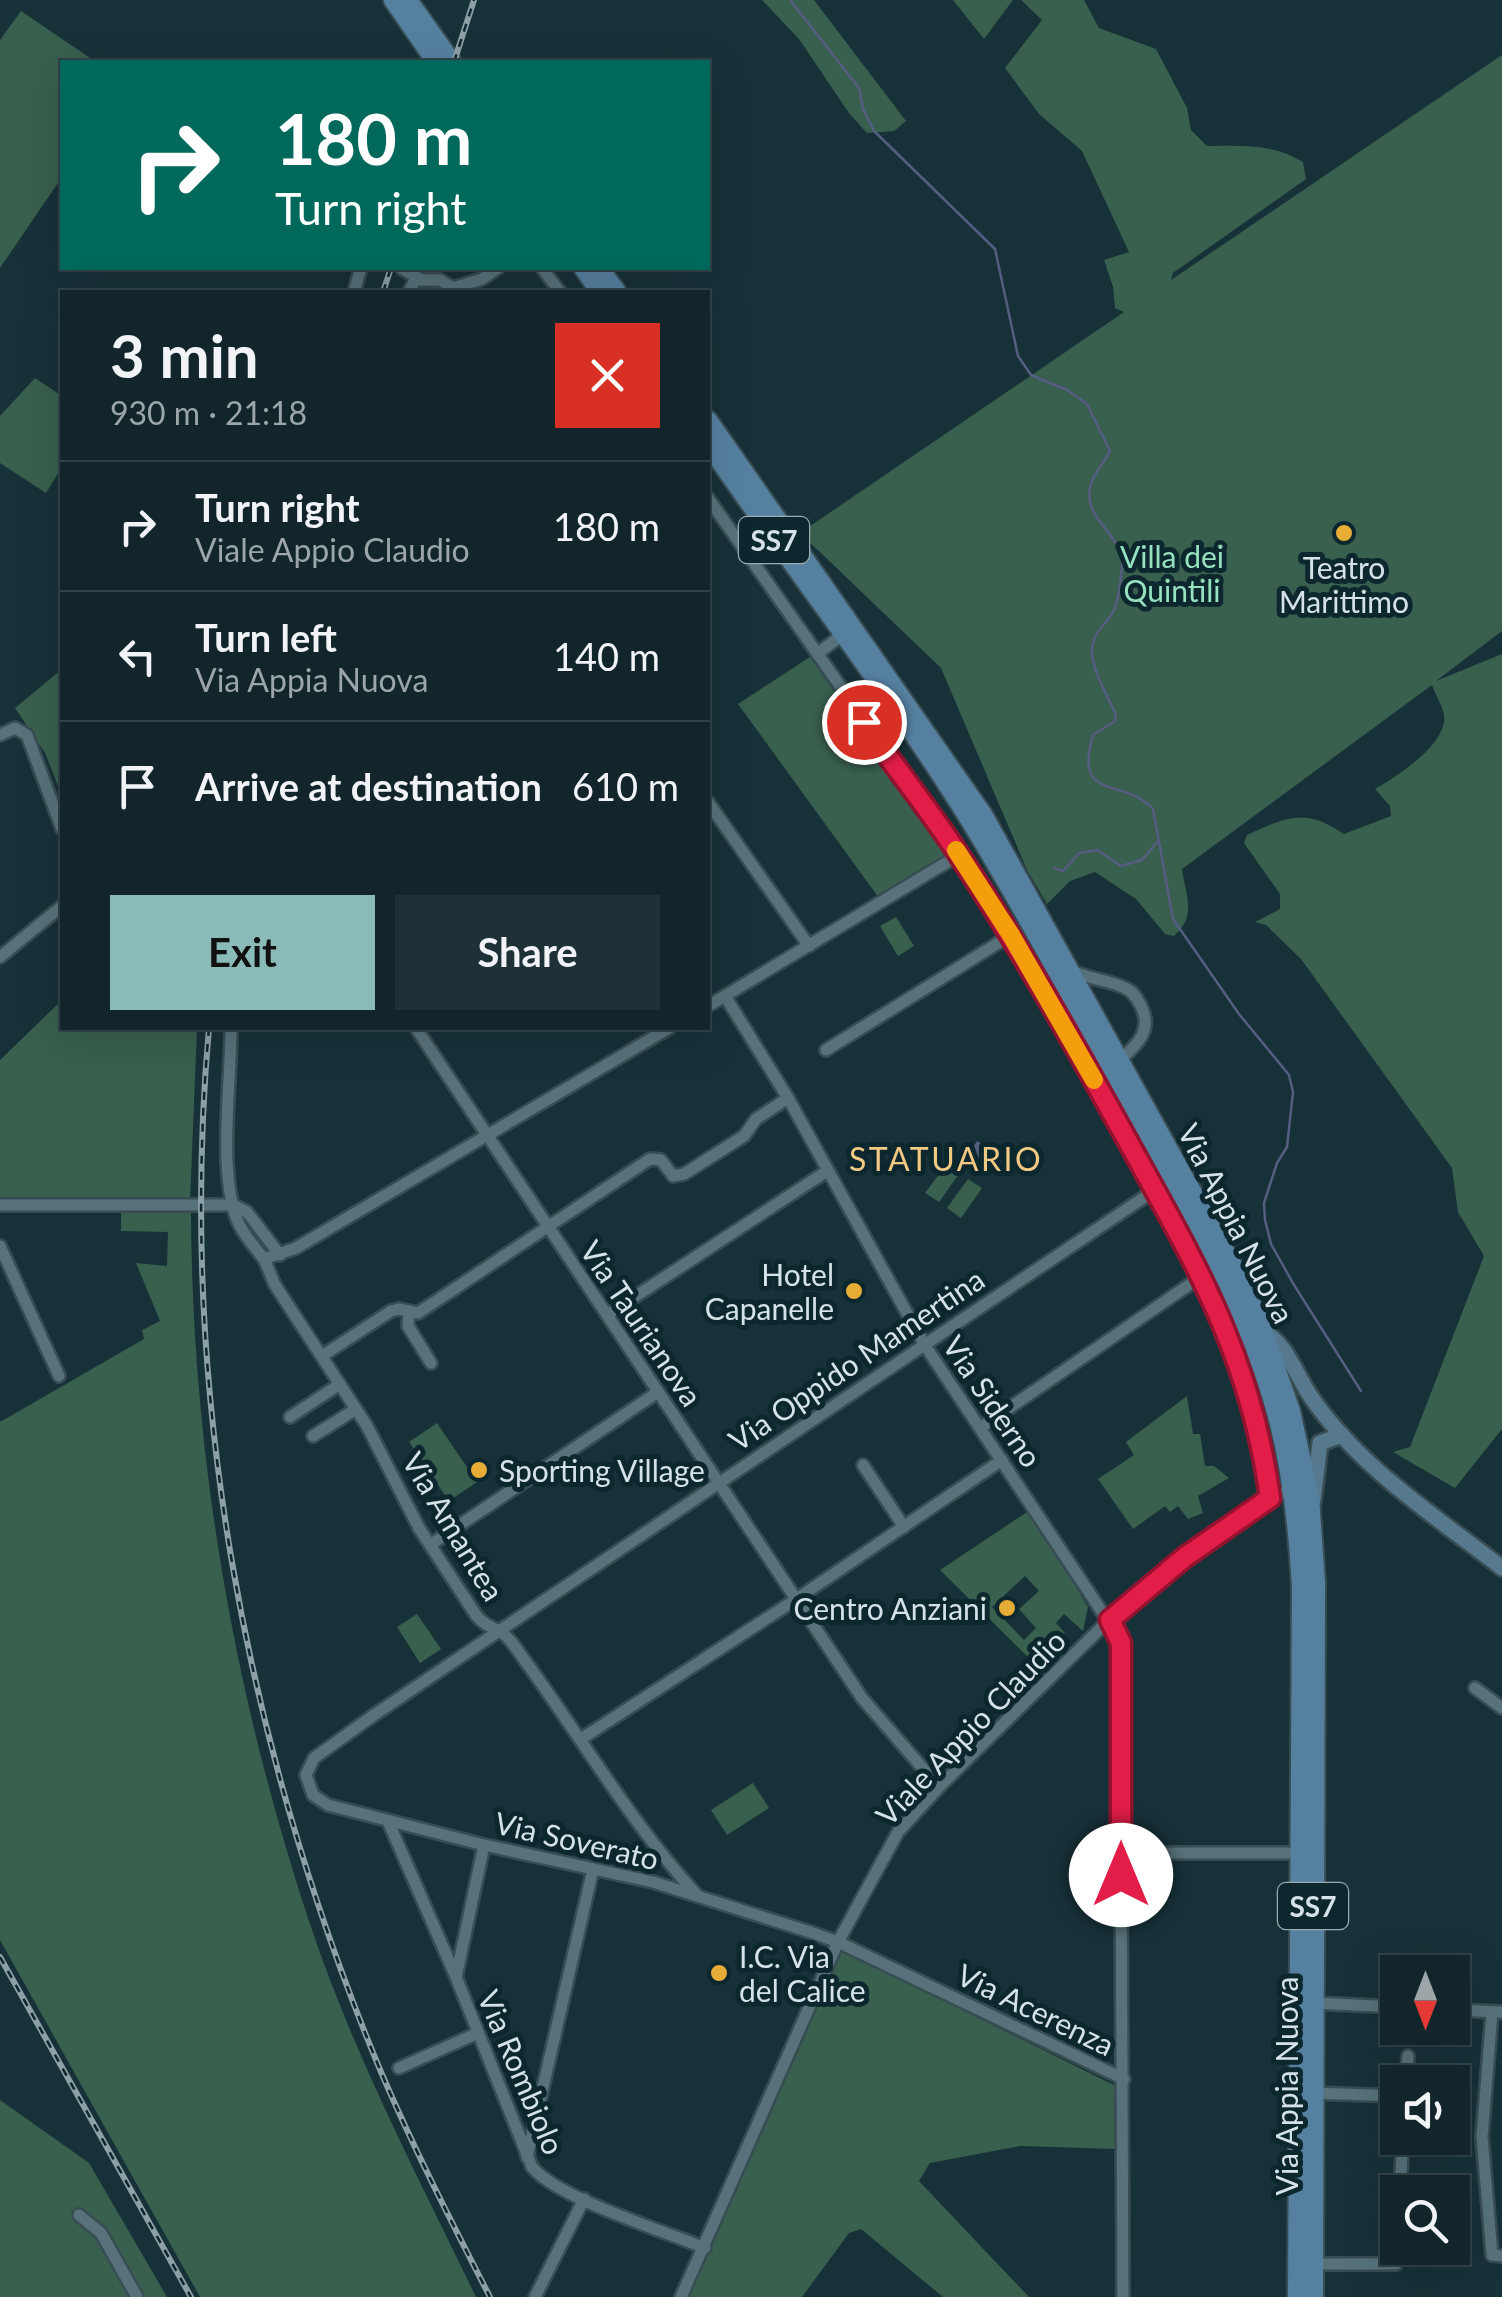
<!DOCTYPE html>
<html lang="en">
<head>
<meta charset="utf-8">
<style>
  :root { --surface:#11252a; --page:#1e3136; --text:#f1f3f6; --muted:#9ca5a8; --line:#304247; --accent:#8bbbb9 }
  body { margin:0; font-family:Lato,sans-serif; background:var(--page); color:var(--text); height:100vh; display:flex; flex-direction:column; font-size:38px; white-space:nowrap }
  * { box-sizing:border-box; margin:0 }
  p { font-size:32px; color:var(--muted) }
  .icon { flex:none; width:55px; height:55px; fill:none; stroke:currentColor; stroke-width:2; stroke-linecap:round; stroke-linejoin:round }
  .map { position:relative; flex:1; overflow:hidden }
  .side { position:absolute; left:60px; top:290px; width:650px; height:740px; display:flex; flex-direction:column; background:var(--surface); border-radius:0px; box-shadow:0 10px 40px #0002,0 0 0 2px var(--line) }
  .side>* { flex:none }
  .hud { position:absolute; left:60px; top:60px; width:650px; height:210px; border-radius:0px; box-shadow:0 10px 40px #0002,0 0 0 2px var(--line); background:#00695c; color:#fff; overflow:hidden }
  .needle { width:65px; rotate:180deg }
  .buttons { position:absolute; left:1380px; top:1955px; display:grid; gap:20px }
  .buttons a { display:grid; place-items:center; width:90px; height:90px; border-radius:0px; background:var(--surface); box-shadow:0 10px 40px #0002,0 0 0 2px var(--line); font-size:50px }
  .pin { position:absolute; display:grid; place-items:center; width:85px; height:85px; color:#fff; margin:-42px; border:5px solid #fff; border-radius:50%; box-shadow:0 2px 10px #0007 }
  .me { position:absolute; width:110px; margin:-55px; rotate:0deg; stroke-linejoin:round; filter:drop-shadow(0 0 8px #0008) }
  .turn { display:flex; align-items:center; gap:35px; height:210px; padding:0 50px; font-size:45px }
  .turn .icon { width:130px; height:130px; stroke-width:2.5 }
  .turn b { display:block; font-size:70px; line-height:85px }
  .round { display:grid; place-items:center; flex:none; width:105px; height:105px; border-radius:0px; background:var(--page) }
  .summary { display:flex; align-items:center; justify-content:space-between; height:170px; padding:0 50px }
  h1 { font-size:60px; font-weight:700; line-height:75px }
  .cta { display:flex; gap:20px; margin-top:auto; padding:20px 50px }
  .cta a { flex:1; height:115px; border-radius:0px; background:var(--accent); color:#111; font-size:40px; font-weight:700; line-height:115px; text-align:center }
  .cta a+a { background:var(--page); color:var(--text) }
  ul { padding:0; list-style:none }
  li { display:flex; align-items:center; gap:30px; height:130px; padding:0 50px; border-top:2px solid var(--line) }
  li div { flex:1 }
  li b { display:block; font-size:38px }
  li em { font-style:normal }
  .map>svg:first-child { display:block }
  .green { fill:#395f4e; fill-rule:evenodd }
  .water { fill:#555d81 }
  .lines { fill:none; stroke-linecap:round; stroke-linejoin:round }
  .stream { stroke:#555d81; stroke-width:2.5 }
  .street-casing { stroke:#384d53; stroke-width:16 }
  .secondary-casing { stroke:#384d53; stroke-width:20 }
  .primary-casing { stroke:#384d53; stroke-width:22 }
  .street { stroke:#57727b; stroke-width:11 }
  .secondary { stroke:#56798e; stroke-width:15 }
  .primary { stroke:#5680a0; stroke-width:18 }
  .rail-casing { stroke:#8da0a6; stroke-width:6 }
  .rail { stroke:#0d272e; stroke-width:2.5; stroke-dasharray:8; stroke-linecap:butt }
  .route-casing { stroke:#92132f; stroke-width:25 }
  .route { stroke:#e11d48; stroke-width:18 }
  .slow { stroke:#f59e0b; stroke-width:18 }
  .poi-dot { fill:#e6ac36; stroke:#0d272e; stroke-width:4 }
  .labels { text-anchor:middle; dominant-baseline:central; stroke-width:10; stroke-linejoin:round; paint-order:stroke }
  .shield { fill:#0d272e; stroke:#99abb0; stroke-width:2.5 }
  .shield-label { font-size:28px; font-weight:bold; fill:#d5e3e8 }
  .park-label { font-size:30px; fill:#96e1bf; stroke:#0d272e }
  .poi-label { font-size:30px; fill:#d5e3e8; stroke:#0d272e; text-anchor:end }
  .street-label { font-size:30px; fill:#d5e3e8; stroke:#0d272e }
  .neighbourhood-label { font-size:32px; letter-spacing:2.5px; fill:#f2ca83; stroke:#0d272e }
</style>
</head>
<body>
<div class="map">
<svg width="1502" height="2297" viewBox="0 0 1502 2297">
  <rect width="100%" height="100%" fill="#173138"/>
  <g class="green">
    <polygon points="762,0 814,0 906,121 894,131 867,133 849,113 799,39"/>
    <polygon points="953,0 1013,0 984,39"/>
    <path d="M1021 0H1084L1099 28 1156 49 1187 108 1191 130 1207 146C1242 146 1272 143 1303 162L1306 179 1173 273 1171 280 1502 55V631L1436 681 1502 654V1429L1455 1488 1393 1452 1410 1447 1484 1256 1458 1212 1452 1168 1301 959 1266 925 1255 922 1280 909V894L1244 843 1247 835C1287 817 1305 807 1344 834L1391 816 1390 806 1375 789C1396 777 1448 744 1444 715 1442 705 1435 694 1432 685L1182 869C1186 896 1197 916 1174 936L1165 934 1136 899 1095 872 1070 881 1047 904 1027 870 941 668 800 533 1124 312 1115 308 1113 287 1104 260 1129 252 1082 151 1039 114 1005 68 1042 20Z"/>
    <polygon points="21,11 96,62 62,62 62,177 0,268 0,40"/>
    <polygon points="35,378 62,396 62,467 46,493 0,463 0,416"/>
    <polygon points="810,657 950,856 879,898 738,704"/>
    <polygon points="62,669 62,796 45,753 15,708"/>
    <polygon points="896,917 914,946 898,956 880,926"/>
    <polygon points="62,1000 62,1028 197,1028 190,1202 0,1197 0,1060"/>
    <polygon points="946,1165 959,1174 939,1202 925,1193"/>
    <polygon points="968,1179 982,1188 961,1218 947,1208"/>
    <path d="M121 1212 191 1213C192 1451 233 1691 308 1918 351 2049 416 2173 476 2297H200L0 1940V1422L144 1339 142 1330 160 1321 136 1263 167 1266 168 1232 121 1231Z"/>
    <polygon points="1187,1396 1193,1434 1200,1434 1205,1466 1214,1466 1229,1478 1198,1496 1203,1513 1188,1519 1178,1506 1170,1512 1165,1506 1133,1529 1098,1479 1134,1455 1126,1442"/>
    <polygon points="437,1423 477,1482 449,1501 409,1442"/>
    <path d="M1030 1510 1088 1607 1083 1631 1064 1614 1056 1623 1065 1633 1033 1662 940 1570ZM1025 1576 1039 1591 1019 1609 1036 1628 1024 1640 992 1607Z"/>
    <polygon points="417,1614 441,1649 420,1663 397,1627"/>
    <polygon points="753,1783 769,1808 727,1835 711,1810"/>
    <polygon points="841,1950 1114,2085 1116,2149 1020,2146 930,2163 919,2181 1029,2297 943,2297 861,2229 849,2233 802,2297 679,2297"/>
    <polygon points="0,2100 89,2163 167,2297 0,2297"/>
  </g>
  <polygon class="water" points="977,1141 1007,1160 997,1174 968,1156"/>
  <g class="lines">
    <g class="stream">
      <path d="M790 0 859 88 863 109 874 131 995 249 1018 356 1031 375 1067 390 1087 404 1110 451C1105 462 1094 472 1091 484 1080 519 1124 533 1122 567 1121 578 1119 602 1113 612 1105 626 1092 632 1092 651 1093 674 1107 694 1116 715L1115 721 1093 735C1073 803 1122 776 1153 809L1173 919 1239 1014 1289 1075 1293 1092 1287 1147 1277 1163 1264 1203 1265 1220 1271 1244 1294 1285 1361 1391"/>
      <polyline points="1054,868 1063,871 1079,853 1098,850 1121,866 1142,860 1158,841"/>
    </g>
    <defs>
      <g id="street">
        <polyline points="542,268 560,292"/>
        <polyline points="402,269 420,279"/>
        <polyline points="354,292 361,268"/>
        <polyline points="409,292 415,280 440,280 453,288 482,279 498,268"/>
        <polyline points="708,498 959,855 1057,1014 1186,1244 1221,1315 1258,1423 1270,1498"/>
        <polyline points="817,654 842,635"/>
        <polyline points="0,735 15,728 27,735 62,829"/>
        <polyline points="708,802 809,946"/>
        <polyline points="0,957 62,906"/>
        <path d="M1072 971C1089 979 1109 980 1125 988 1133 991 1137 998 1141 1006 1153 1030 1138 1044 1120 1060"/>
        <polyline points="725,996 788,1098 924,1344 1120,1639 1123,2297"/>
        <polyline points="708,1006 959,855"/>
        <path d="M231 1028C231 1081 219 1164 235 1214 240 1231 253 1245 264 1259L296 1248 669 1028"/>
        <polyline points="416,1028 862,1698 939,1787"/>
        <polyline points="826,1050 1011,935"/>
        <polyline points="0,1205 233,1205 247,1212 280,1255"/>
        <polyline points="0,1246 59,1376"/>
        <path d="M264 1259 275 1285 367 1426 419 1528 476 1615C484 1625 490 1626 501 1632 511 1638 519 1653 526 1662 583 1740 631 1823 696 1894"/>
        <polyline points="409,1312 408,1326 431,1363"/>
        <polyline points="607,1315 827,1171"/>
        <polyline points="322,1356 391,1311 399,1309 418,1313 650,1159 661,1160 673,1176 684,1174 744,1136 756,1119 788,1098"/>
        <polyline points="290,1417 340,1384"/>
        <polyline points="980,1428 1202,1276"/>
        <polyline points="313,1436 356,1409"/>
        <polyline points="863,1465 904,1527"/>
        <polyline points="430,1545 658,1392"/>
        <polyline points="1475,1688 1502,1708"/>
        <polyline points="581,1739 795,1600 1002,1460"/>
        <path d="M388 1821 456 1977 532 2167C557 2198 664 2231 705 2248"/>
        <polyline points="1121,1853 1288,1853"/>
        <polyline points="456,1977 484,1845"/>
        <polyline points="1313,2003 1398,2007"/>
        <polyline points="1452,2010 1502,2012"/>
        <polyline points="1492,2012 1482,2137 1492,2255 1502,2256"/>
        <polyline points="399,2068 478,2033"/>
        <polyline points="1124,2079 838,1942 810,1932 653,1882 484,1845 328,1805 313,1795 306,1775 314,1758 374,1715 1155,1190"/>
        <polyline points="1406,2082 1408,2056"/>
        <polyline points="1314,2093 1398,2096"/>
        <polyline points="527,2157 593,1869"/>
        <polyline points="1400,2192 1403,2138"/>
        <polyline points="79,2215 101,2233 137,2297"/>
        <polyline points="1314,2264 1396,2264 1398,2241"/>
        <polyline points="535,2297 584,2199"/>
        <polyline points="681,2297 838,1942 898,1832 939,1787 1109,1620 1185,1557 1277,1494 1288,1492 1298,1496"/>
      </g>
      <g id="secondary">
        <path d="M1260 1330C1287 1342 1295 1374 1311 1397 1360 1468 1435 1516 1502 1568"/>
        <polyline points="1313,1501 1320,1443 1342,1435"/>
      </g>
      <g id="primary">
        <polyline points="393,0 436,62"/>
        <polyline points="408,0 452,62"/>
        <polyline points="583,268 600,292"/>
        <polyline points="599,268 617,292"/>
        <polyline points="708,420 984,816 1244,1285 1260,1322 1291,1411 1310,1498 1316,1582 1314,2297"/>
        <path d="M708 444C795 571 891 693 972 824 1022 906 1068 991 1114 1075 1175 1183 1244 1295 1277 1416 1292 1472 1298 1530 1301 1588L1297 2297"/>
      </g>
    </defs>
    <use href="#street" class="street-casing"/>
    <use href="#secondary" class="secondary-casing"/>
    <use href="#primary" class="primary-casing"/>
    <use href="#street" class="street"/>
    <use href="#secondary" class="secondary"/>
    <use href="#primary" class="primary"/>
    <defs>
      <g id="rail">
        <polyline points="454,62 474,0"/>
        <polyline points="383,292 391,268"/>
        <path d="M209 1028C177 1383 244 1744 381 2072 414 2149 452 2223 490 2297"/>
        <polyline points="0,1957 191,2297"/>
      </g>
    </defs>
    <use href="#rail" class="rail-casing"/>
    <use href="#rail" class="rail"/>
  </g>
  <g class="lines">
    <defs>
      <path id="route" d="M864 722C895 768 931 812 961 858 1023 952 1077 1049 1131 1147 1198 1268 1251 1358 1270 1498L1185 1557 1110 1620 1121 1643V1875"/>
    </defs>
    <use href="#route" class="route-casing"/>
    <use href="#route" class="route"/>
    <polyline class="slow" points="956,850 1011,935 1094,1080"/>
  </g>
  <g class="poi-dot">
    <circle cx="1344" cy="533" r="10"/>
    <circle cx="854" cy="1291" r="10"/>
    <circle cx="479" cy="1470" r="10"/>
    <circle cx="1007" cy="1608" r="10"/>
    <circle cx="719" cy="1973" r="10"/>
  </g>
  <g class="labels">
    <g class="shield">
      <rect x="739" y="517" width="70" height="46" rx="8"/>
      <rect x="1278" y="1883" width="70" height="46" rx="8"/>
    </g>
    <g class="shield-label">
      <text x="774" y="540">SS7</text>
      <text x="1313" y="1906">SS7</text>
    </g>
    <g class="park-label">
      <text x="1172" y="556">Villa dei<tspan x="1172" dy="34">Quintili</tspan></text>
    </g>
    <g class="poi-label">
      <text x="1344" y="567" text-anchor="middle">Teatro<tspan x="1344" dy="34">Marittimo</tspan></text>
      <text x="834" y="1274">Hotel<tspan x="834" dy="34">Capanelle</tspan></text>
      <text x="499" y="1470" text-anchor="start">Sporting Village</text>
      <text x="987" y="1608">Centro Anziani</text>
      <text x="739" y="1956" text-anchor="start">I.C. Via<tspan x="739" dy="34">del Calice</tspan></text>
    </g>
    <g class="street-label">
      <text transform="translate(1237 1223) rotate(63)">Via Appia Nuova</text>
      <text transform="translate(642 1323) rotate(56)">Via Taurianova</text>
      <text transform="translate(856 1359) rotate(-34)">Via Oppido Mamertina</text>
      <text transform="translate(993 1401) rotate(56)">Via Siderno</text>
      <text transform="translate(454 1526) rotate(59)">Via Amantea</text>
      <text transform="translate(970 1727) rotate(-46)">Viale Appio Claudio</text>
      <text transform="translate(577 1840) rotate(13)">Via Soverato</text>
      <text transform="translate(1036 2009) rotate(26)">Via Acerenza</text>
      <text transform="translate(522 2072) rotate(67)">Via Rombiolo</text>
      <text transform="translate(1286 2086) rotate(-90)">Via Appia Nuova</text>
    </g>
    <g class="neighbourhood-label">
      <text x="946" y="1158">STATUARIO</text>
    </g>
  </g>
</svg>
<div class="buttons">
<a><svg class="needle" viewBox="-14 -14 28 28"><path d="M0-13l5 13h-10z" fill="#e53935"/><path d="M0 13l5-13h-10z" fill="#9ca5a8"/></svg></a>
<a><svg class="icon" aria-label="sound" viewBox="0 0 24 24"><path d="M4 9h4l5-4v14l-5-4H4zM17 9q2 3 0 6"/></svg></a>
<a><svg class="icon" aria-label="search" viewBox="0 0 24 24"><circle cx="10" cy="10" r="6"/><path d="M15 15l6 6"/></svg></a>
</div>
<div class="pin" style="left:864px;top:722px;background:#d93025"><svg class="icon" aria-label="arrive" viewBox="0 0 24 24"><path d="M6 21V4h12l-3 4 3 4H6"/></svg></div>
<svg class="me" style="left:1121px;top:1875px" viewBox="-20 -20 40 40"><circle r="19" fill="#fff"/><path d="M0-13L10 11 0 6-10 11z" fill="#e11d48"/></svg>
<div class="hud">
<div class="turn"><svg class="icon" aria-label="right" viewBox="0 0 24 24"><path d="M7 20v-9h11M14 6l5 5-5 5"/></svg><div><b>180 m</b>Turn right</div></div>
</div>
<section class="side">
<div class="summary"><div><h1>3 min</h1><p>930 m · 21:18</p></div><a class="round" style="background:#d93025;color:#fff"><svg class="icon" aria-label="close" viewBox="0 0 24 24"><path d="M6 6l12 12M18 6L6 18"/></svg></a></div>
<ul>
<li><svg class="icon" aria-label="right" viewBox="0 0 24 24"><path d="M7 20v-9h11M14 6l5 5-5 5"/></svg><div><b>Turn right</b><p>Viale Appio Claudio</p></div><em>180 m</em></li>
<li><svg class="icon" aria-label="left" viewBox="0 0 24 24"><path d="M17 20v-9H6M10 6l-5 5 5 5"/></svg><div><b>Turn left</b><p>Via Appia Nuova</p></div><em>140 m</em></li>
<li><svg class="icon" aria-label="arrive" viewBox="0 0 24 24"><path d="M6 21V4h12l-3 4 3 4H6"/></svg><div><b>Arrive at destination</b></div><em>610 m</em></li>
</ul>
<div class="cta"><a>Exit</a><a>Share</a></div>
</section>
</div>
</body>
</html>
